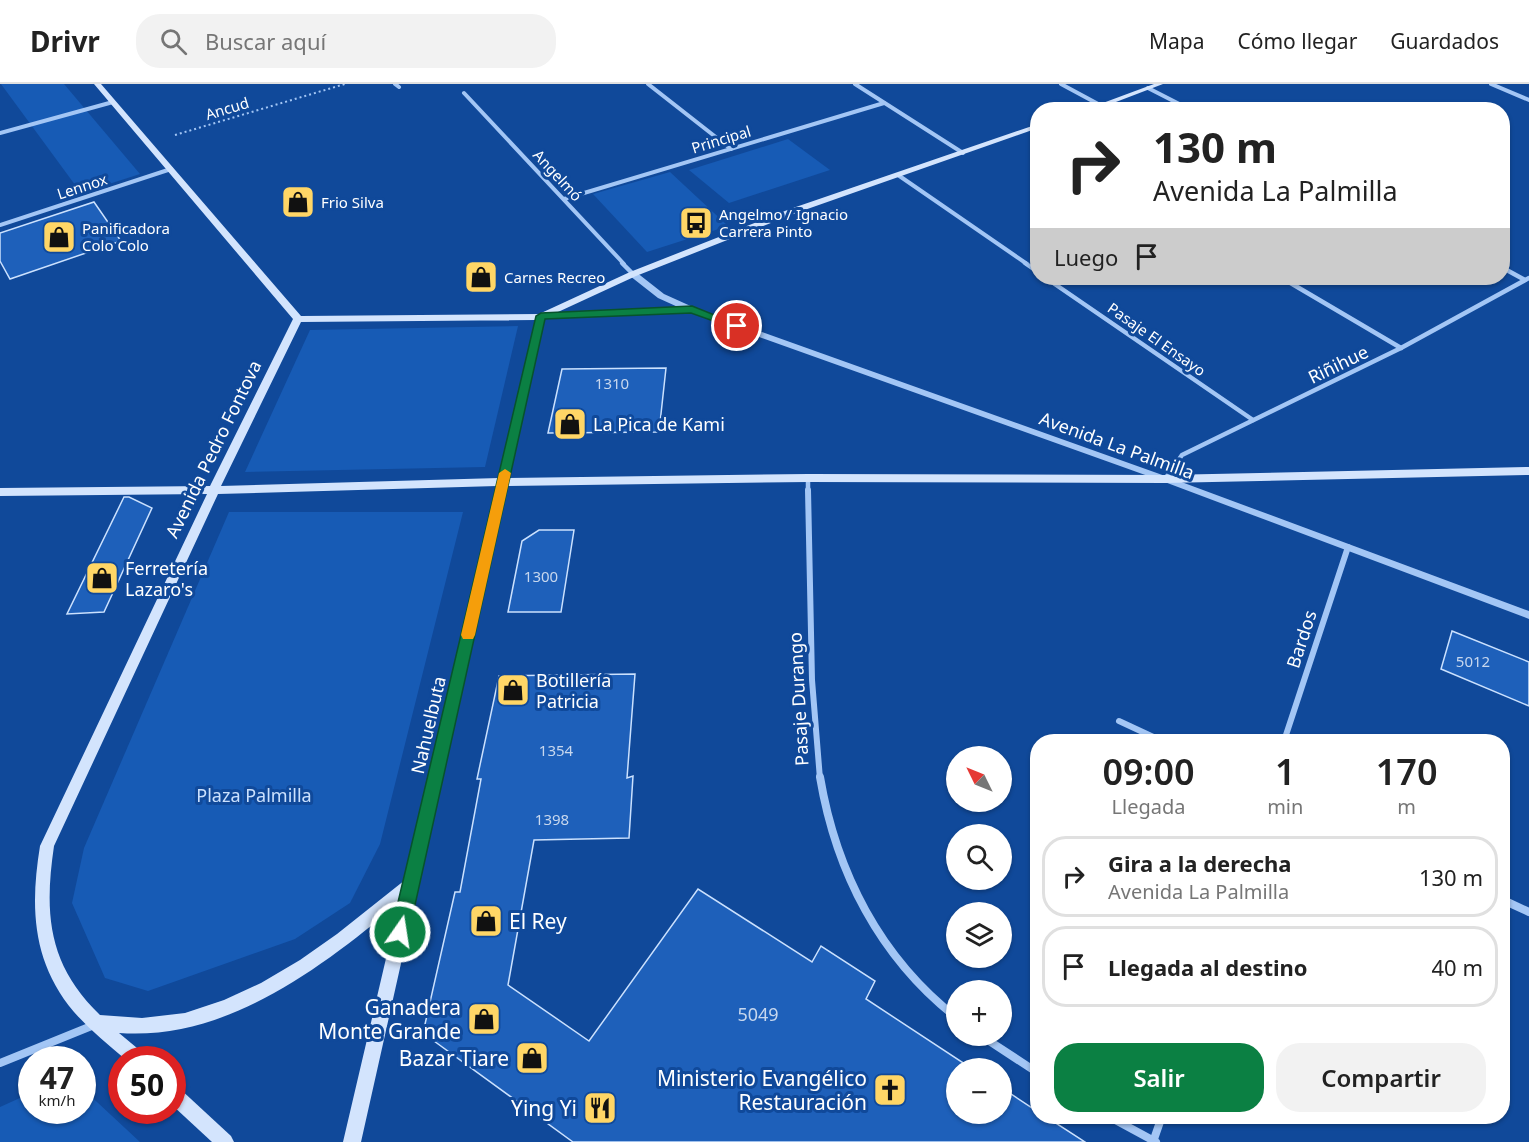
<!DOCTYPE html>
<html lang="es">
<head>
<meta charset="utf-8">
<style>
  :root { --surface:#fff; --page:#f2f2f2; --text:#222; --muted:#767676; --line:#e0e0e0; --accent:#0b8043 }
  body { margin:0; font-family:"Noto Sans",sans-serif; background:var(--page); color:var(--text); height:100vh; display:flex; flex-direction:column; font-size:22px; white-space:nowrap }
  * { box-sizing:border-box; margin:0 }
  p { font-size:20px; color:var(--muted) }
  .icon { flex:none; width:33px; height:33px; fill:none; stroke:currentColor; stroke-width:2; stroke-linecap:round; stroke-linejoin:round }
  .map { position:relative; flex:1; overflow:hidden }
  .side { position:absolute; left:1030px; top:650px; width:480px; height:390px; display:flex; flex-direction:column; background:var(--surface); border-radius:24px; box-shadow:0 2px 4px #0004 }
  .side>* { flex:none }
  .guide { position:absolute; left:1030px; top:18px; width:480px; height:183px; border-radius:24px; box-shadow:0 2px 4px #0004; background:#fff; color:var(--text); overflow:hidden }
  .needle { width:39px; rotate:313deg }
  .controls { position:absolute; left:946px; top:662px; display:grid; gap:12px }
  .controls a { display:grid; place-items:center; width:66px; height:66px; border-radius:50%; background:var(--surface); box-shadow:0 2px 4px #0004; font-size:30px }
  .speed { position:absolute; left:18px; top:962px; display:flex; gap:12px; font-size:30px; font-weight:700; text-align:center }
  .speed>* { display:grid; place-content:center; width:78px; height:78px; border-radius:50%; background:var(--surface); box-shadow:0 2px 4px #0004; line-height:1 }
  .speed small { font-size:15px; font-weight:400 }
  .speed .limit { border:9px solid #d22; background:#fff; color:#111 }
  .pin { position:absolute; display:grid; place-items:center; width:51px; height:51px; color:#fff; margin:-26px; border:3px solid #fff; border-radius:50%; box-shadow:0 2px 6px #0007 }
  .me { position:absolute; width:66px; margin:-33px; rotate:13deg; stroke-linejoin:round; filter:drop-shadow(0 0 4px #0008) }
  .turn { display:flex; align-items:center; gap:21px; height:126px; padding:0 24px; font-size:27px }
  .turn .icon { width:78px; height:78px; stroke-width:2.5 }
  .turn b { display:block; font-size:42px; line-height:51px }
  .then { display:flex; align-items:center; height:57px; padding:0 24px; background:#0003; gap:12px; font-size:22px }
  .eta { display:flex; justify-content:space-evenly; align-items:center; height:102px; text-align:center }
  .eta b { font-size:36px; font-weight:600; line-height:42px }
  .button { display:flex; gap:12px; margin-top:auto; padding:12px 24px }
  .button a { flex:1; height:69px; border-radius:24px; background:var(--accent); color:#fff; font-size:24px; font-weight:600; line-height:69px; text-align:center }
  .button a+a { background:var(--page); color:var(--text) }
  ul { padding:0; list-style:none }
  li { display:flex; align-items:center; gap:18px; height:81px; margin:0 12px 9px; padding:0 12px; border:3px solid var(--line); border-radius:24px }
  li div { flex:1 }
  li b { display:block; font-size:22px }
  li em { font-style:normal }
  header { display:flex; align-items:center; gap:36px; box-sizing:border-box; height:84px; padding:0 30px; background:var(--surface); border-bottom:2px solid var(--line) }
  header strong { font-size:28px }
  nav { display:flex; gap:33px; margin-inline-start:auto; font-size:21px }
  .search { width:420px; height:54px; background:var(--page); display:flex; align-items:center; gap:15px; box-sizing:border-box; padding:0 21px; border-radius:24px; color:var(--muted); font-size:22px }
  .map>svg:first-child { display:block }
  .green { fill:#175bb5 }
  .building { fill:#1e60ba; stroke:#cbe1fe; stroke-width:1.5 }
  .lines { fill:none; stroke-linecap:round; stroke-linejoin:round }
  .path { stroke:#a3c6f5; stroke-width:2; stroke-dasharray:2 3; stroke-linecap:butt }
  .minor-far3 { stroke:#a3c6f5; stroke-width:4 }
  .minor-far2 { stroke:#a3c6f5; stroke-width:4.5 }
  .minor-far1 { stroke:#a3c6f5; stroke-width:6 }
  .minor { stroke:#a3c6f5; stroke-width:8 }
  .tertiary { fill:#a3c6f5; fill-rule:evenodd }
  .secondary { fill:#d3e4fd; fill-rule:evenodd }
  .route { fill:#0b8043; stroke:#07532c; stroke-width:1.5 }
  .slow { fill:#f59e0b }
  .labels { text-anchor:middle; dominant-baseline:central; stroke-width:6; stroke-linejoin:round; paint-order:stroke }
  .far-street-label { font-size:15px; fill:#fff; stroke:#10499a }
  .far-poi-label { font-size:15px; fill:#fff; stroke:#10499a; text-anchor:start }
  .number-label { font-size:15px; fill:#c7d7ee }
  .street-label { font-size:18px; fill:#fff; stroke:#10499a }
  .poi-label { font-size:18px; fill:#fff; stroke:#10499a; text-anchor:start }
  .park-label { font-size:18px; fill:#cbe1fe; stroke:#10499a }
  .near-number-label { font-size:18px; fill:#c7d7ee }
  .near-poi-label { font-size:21px; fill:#fff; stroke:#10499a; text-anchor:end }
</style>
</head>
<body>
<header>
<strong>Drivr</strong>
<div class="search"><svg class="icon" aria-label="search" viewBox="0 0 24 24"><circle cx="10" cy="10" r="6"/><path d="M15 15l6 6"/></svg>Buscar aquí</div>
<nav><a>Mapa</a><a>Cómo llegar</a><a>Guardados</a></nav>
</header>
<div class="map">
<svg width="1529" height="1058" viewBox="0 0 1529 1058">
  <rect width="100%" height="100%" fill="#10499a"/>
  <g class="green">
    <polygon points="1,0 64,0 140,90 81,109"/>
    <polygon points="788,55 830,86 729,119 689,86"/>
    <polygon points="670,88 728,142 647,168 593,110"/>
    <polygon points="518,242 485,383 245,388 310,246"/>
    <polygon points="229,428 463,428 380,760 350,819 295,855 148,907 105,894 72,819 84,764"/>
    <polygon points="83,1005 140,1058 0,1058 0,1023 31,1009 32,1026 82,1026"/>
  </g>
  <g class="building">
    <polygon points="94,118 121,157 10,195 0,177 0,149"/>
    <polygon points="666,284 659,348 548,349 562,285"/>
    <polygon points="124,413 129,413 152,424 104,528 67,530"/>
    <polygon points="539,446 574,446 561,528 508,528 522,457"/>
    <polygon points="1452,547 1529,578 1529,622 1441,585"/>
    <polygon points="635,590 627,694 633,692 629,754 534,756 508,901 589,957 698,805 812,878 821,862 875,897 866,915 971,984 957,984 957,1029 1002,1029 1002,1004 1038,1028 1038,1032 1045,1032 1085,1058 573,1058 423,949 455,808 460,808 481,695 477,695 499,592"/>
  </g>
  <g class="lines">
    <polyline class="path" points="175,51 345,0"/>
    <g class="minor-far3">
      <polyline points="395,0 399,3"/>
      <polyline points="648,0 731,65"/>
      <polyline points="855,0 963,69"/>
      <polyline points="1061,0 1100,21"/>
      <polyline points="1491,0 1529,16"/>
      <polyline points="1148,4 1191,26"/>
      <polyline points="464,9 624,180"/>
      <polyline points="1031,45 1038,49"/>
      <polyline points="0,49 113,18"/>
      <polyline points="898,91 1027,180"/>
      <polyline points="564,115 884,19"/>
      <polyline points="0,141 171,85"/>
    </g>
    <g class="minor-far2">
      <polyline points="622,179 633,190"/>
      <polyline points="1025,179 1038,188"/>
      <polyline points="1503,184 1525,196"/>
      <polyline points="1046,194 1253,336"/>
      <polyline points="1282,194 1401,264"/>
      <polyline points="543,232 692,226"/>
      <polyline points="808,394 808,407"/>
      <polyline points="1165,395 1182,371 1401,264 1529,194"/>
    </g>
    <g class="minor-far1">
      <polyline points="808,406 812,596 820,695"/>
      <polyline points="1119,637 1162,657"/>
      <polyline points="1284,657 1348,463"/>
    </g>
    <g class="minor">
      <path d="M820 693C836 788 880 874 957 934"/>
      <polyline points="1503,816 1529,828"/>
      <polyline points="980,951 1038,989"/>
      <polyline points="0,979 94,941"/>
      <polyline points="1108,1032 1156,1058"/>
      <polyline points="1153,1058 1162,1032"/>
    </g>
    <polygon class="tertiary" points="630,188 636,188 664,210 695,224 1168,393 1529,527 1529,535 1162,397 689,228 658,214 630,192"/>
    <g class="secondary">
      <path d="M94 0H101L301 232 539 230 630 188 790 125 1038 40V44L796 129 636 192 545 234 509 394 808 390 1165 391 1529 383V391L1165 399 808 398 508 402 361 1058H343L399 819C321 884 226 957 119 949L143 969 145 975H125C107 960 89 945 74 928 32 878 30 823 40 762L207 410 0 412V404L210 402 293 235ZM536 236 499 394 221 402 301 238ZM497 402 405 796 337 850 300 876 261 899 224 916 185 929 142 934 100 931C48 881 44 830 54 762L218 410Z"/>
      <polygon points="1154,0 1163,0 1095,26 1084,26"/>
      <polygon points="172,1001 178,1003 231,1052 234,1058 212,1058 172,1021"/>
    </g>
  </g>
  <polygon class="route" points="692,222 742,242 733,244 691,229 545,235 409,848 406,854 400,857 394,854 391,848 536,232 541,229"/>
  <polygon class="slow" points="505,385 511,389 475,551 473,555 463,555 461,551 499,389"/>
  <defs>
    <symbol id="shop-square" viewBox="-11 -11 22 22"><rect x="-9" y="-9" width="18" height="18" rx="4" fill="#ffd666" stroke="#10499a"/><path d="M-5-2.5h2.3a2.7 3.5 0 0 1 5.4 0H5L5.5 6h-11ZM-1.5-2.5h3a1.5 2.3 0 0 0-3 0Z" fill="#111"/></symbol>
    <symbol id="bus-square" viewBox="-11 -11 22 22"><rect x="-9" y="-9" width="18" height="18" rx="4" fill="#ffd666" stroke="#10499a"/><path d="M-5-6H5V4H4V6H2V4H-2V6H-4V4H-5ZM-3.5-4V0h7V-4ZM-3.5 1.2v1.5H-2V1.2ZM2 1.2v1.5H3.5V1.2Z" fill="#111"/></symbol>
    <symbol id="church-square" viewBox="-11 -11 22 22"><rect x="-9" y="-9" width="18" height="18" rx="4" fill="#ffd666" stroke="#10499a"/><path d="M-1.2-6h2.4v3.5h3.3v2.4h-3.3V6h-2.4V-.1h-3.3v-2.4h3.3Z" fill="#111"/></symbol>
    <symbol id="restaurant-square" viewBox="-11 -11 22 22"><rect x="-9" y="-9" width="18" height="18" rx="4" fill="#ffd666" stroke="#10499a"/><path d="M-5-6h1v4h1v-4h1v4h1v-4h1v5L-1.5 .5V6h-2V.5L-5-1ZM5-6V6H3V1.5H1.5Q1.5-4 5-6Z" fill="#111"/></symbol>
  </defs>
  <g fill-rule="evenodd">
    <use href="#shop-square" x="279" y="99" width="38" height="38"/>
    <use href="#bus-square" x="677" y="120" width="38" height="38"/>
    <use href="#shop-square" x="40" y="134" width="38" height="38"/>
    <use href="#shop-square" x="462" y="174" width="38" height="38"/>
    <use href="#shop-square" x="551" y="321" width="38" height="38"/>
    <use href="#shop-square" x="83" y="475" width="38" height="38"/>
    <use href="#shop-square" x="494" y="587" width="38" height="38"/>
    <use href="#shop-square" x="467" y="818" width="38" height="38"/>
    <use href="#shop-square" x="465" y="916" width="38" height="38"/>
    <use href="#shop-square" x="513" y="955" width="38" height="38"/>
    <use href="#church-square" x="871" y="987" width="38" height="38"/>
    <use href="#restaurant-square" x="581" y="1005" width="38" height="38"/>
  </g>
  <g class="labels">
    <g class="far-street-label">
      <text transform="translate(227 24) rotate(-17)">Ancud</text>
      <text transform="translate(721 55) rotate(-17)">Principal</text>
      <text transform="translate(558 91) rotate(47)">Angelmó</text>
      <text transform="translate(82 102) rotate(-18)">Lennox</text>
      <text transform="translate(1157 255) rotate(35)">Pasaje El Ensayo</text>
    </g>
    <g class="far-poi-label">
      <text x="321" y="118">Frio Silva</text>
      <text x="719" y="130">Angelmo / Ignacio<tspan x="719" dy="17">Carrera Pinto</tspan></text>
      <text x="82" y="144">Panificadora<tspan x="82" dy="17">Colo Colo</tspan></text>
      <text x="504" y="193">Carnes Recreo</text>
    </g>
    <g class="number-label">
      <text x="612" y="299">1310</text>
      <text x="541" y="492">1300</text>
      <text x="1473" y="577">5012</text>
      <text x="556" y="666">1354</text>
      <text x="552" y="735">1398</text>
    </g>
    <g class="street-label">
      <text transform="translate(1338 280) rotate(-26)">Riñihue</text>
      <text transform="translate(1117 361) rotate(20)">Avenida La Palmilla</text>
      <text transform="translate(213 365) rotate(-64)">Avenida Pedro Fontova</text>
      <text transform="translate(1301 555) rotate(-72)">Bardos</text>
      <text transform="translate(798 615) rotate(-93)">Pasaje Durango</text>
      <text transform="translate(428 641) rotate(-77)">Nahuelbuta</text>
    </g>
    <g class="poi-label">
      <text x="593" y="340">La Pica de Kami</text>
      <text x="125" y="484">Ferretería<tspan x="125" dy="21">Lazaro's</tspan></text>
      <text x="536" y="596">Botillería<tspan x="536" dy="21">Patricia</tspan></text>
    </g>
    <g class="park-label">
      <text x="254" y="711">Plaza Palmilla</text>
    </g>
    <g class="near-number-label">
      <text x="758" y="930">5049</text>
    </g>
    <g class="near-poi-label">
      <text x="509" y="837" text-anchor="start">El Rey</text>
      <text x="461" y="923">Ganadera<tspan x="461" dy="24">Monte Grande</tspan></text>
      <text x="509" y="974">Bazar Tiare</text>
      <text x="867" y="994">Ministerio Evangélico<tspan x="867" dy="24">Restauración</tspan></text>
      <text x="577" y="1024">Ying Yi</text>
    </g>
  </g>
</svg>
<div class="controls">
<a><svg class="needle" viewBox="-14 -14 28 28"><path d="M0-13l5 13h-10z" fill="#e53935"/><path d="M0 13l5-13h-10z" fill="#767676"/></svg></a>
<a><svg class="icon" aria-label="search" viewBox="0 0 24 24"><circle cx="10" cy="10" r="6"/><path d="M15 15l6 6"/></svg></a>
<a><svg class="icon" aria-label="layers" viewBox="0 0 24 24"><path d="M12 4l9 5-9 5-9-5zM3 14l9 5 9-5"/></svg></a>
<a>+</a>
<a>−</a>
</div>
<div class="speed"><div>47<small>km/h</small></div><div class="limit">50</div></div>
<div class="pin" style="left:737px;top:242px;background:#d93025"><svg class="icon" aria-label="arrive" viewBox="0 0 24 24"><path d="M6 21V4h12l-3 4 3 4H6"/></svg></div>
<svg class="me" style="left:400px;top:848px" viewBox="-20 -20 40 40"><circle r="17" fill="#0b8043" stroke="#fff" stroke-width="3"/><path d="M0-11L8 9 0 5-8 9z" fill="#fff"/></svg>
<div class="guide">
<div class="turn"><svg class="icon" aria-label="right" viewBox="0 0 24 24"><path d="M7 20v-9h11M14 6l5 5-5 5"/></svg><div><b>130 m</b>Avenida La Palmilla</div></div>
<div class="then">Luego<svg class="icon" aria-label="arrive" viewBox="0 0 24 24"><path d="M6 21V4h12l-3 4 3 4H6"/></svg></div>
</div>
<section class="side">
<div class="eta">
<div><b>09:00</b><p>Llegada</p></div>
<div><b>1</b><p>min</p></div>
<div><b>170</b><p>m</p></div>
</div>
<ul>
<li><svg class="icon" aria-label="right" viewBox="0 0 24 24"><path d="M7 20v-9h11M14 6l5 5-5 5"/></svg><div><b>Gira a la derecha</b><p>Avenida La Palmilla</p></div><em>130 m</em></li>
<li><svg class="icon" aria-label="arrive" viewBox="0 0 24 24"><path d="M6 21V4h12l-3 4 3 4H6"/></svg><div><b>Llegada al destino</b></div><em>40 m</em></li>
</ul>
<div class="button"><a>Salir</a><a>Compartir</a></div>
</section>
</div>
</body>
</html>
